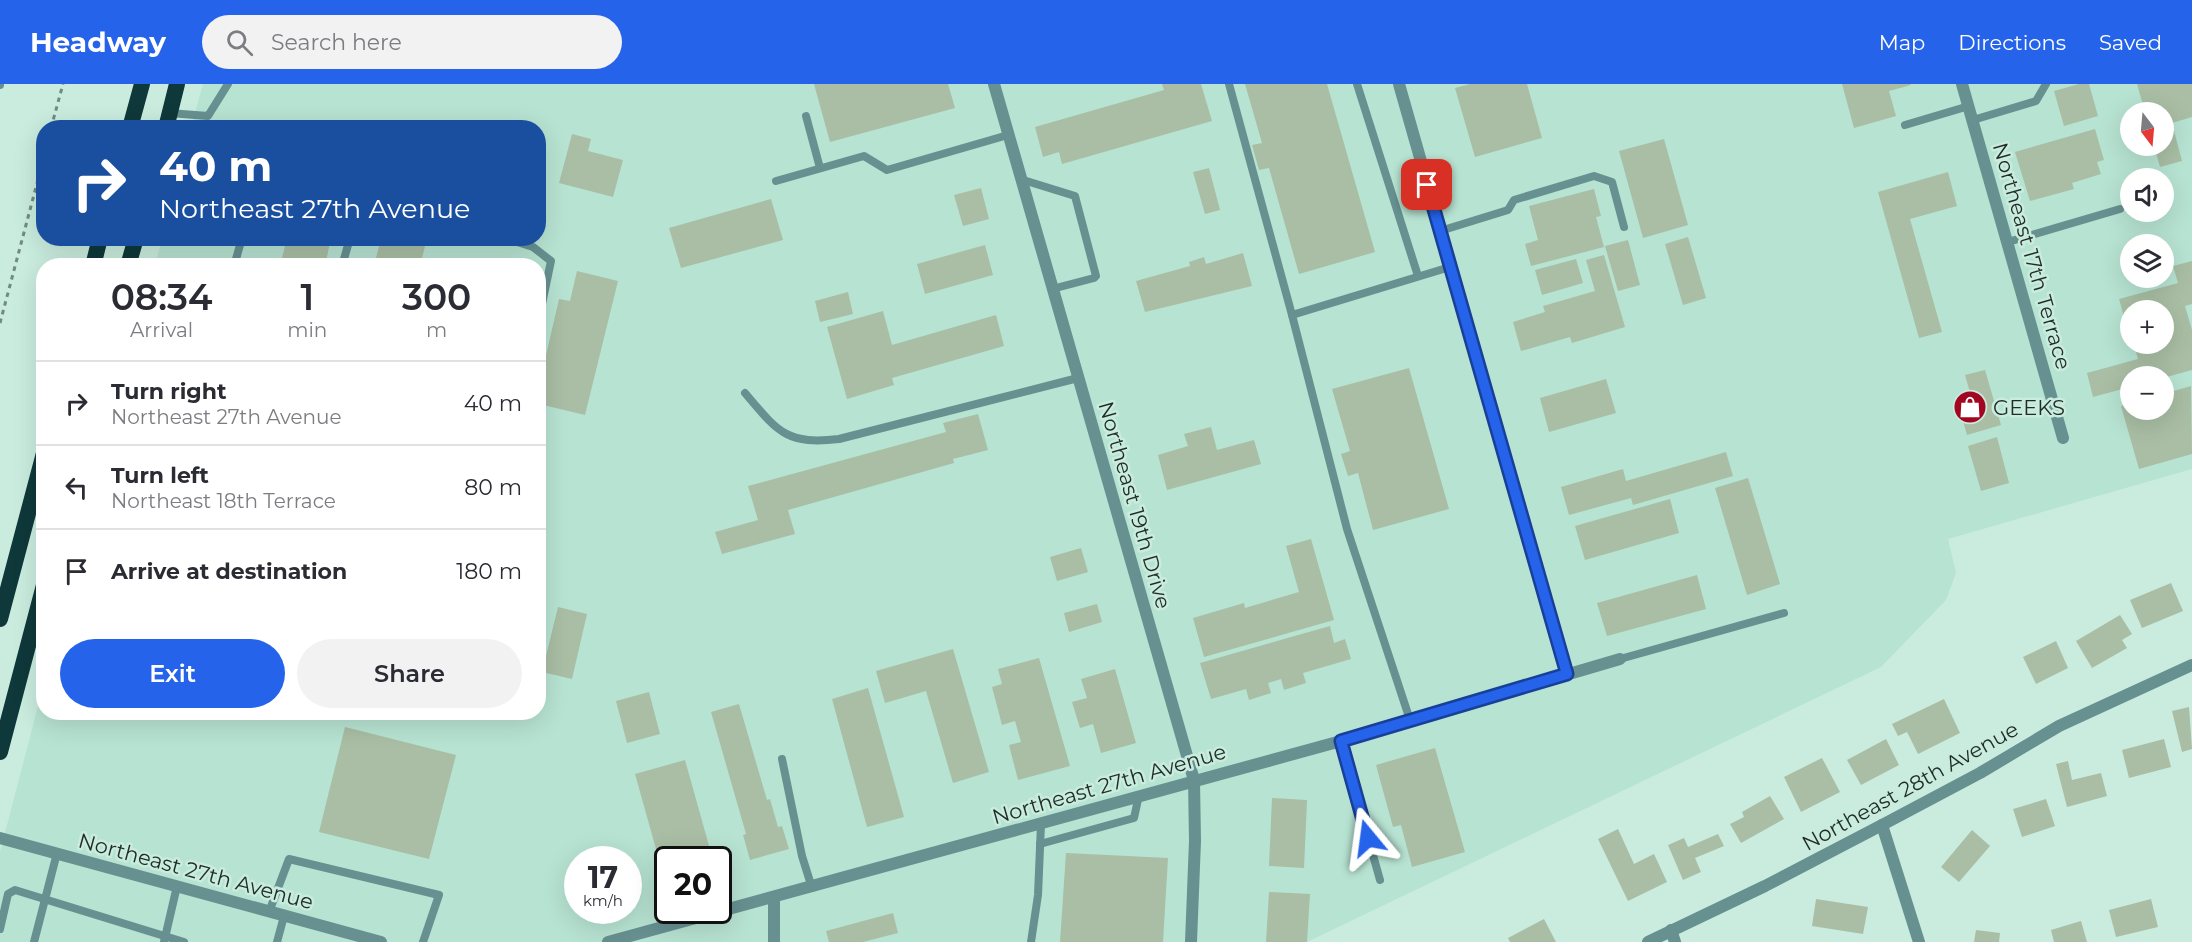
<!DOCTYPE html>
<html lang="en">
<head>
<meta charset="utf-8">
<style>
  :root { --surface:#fff; --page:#f2f2f3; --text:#2b2b33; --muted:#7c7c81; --line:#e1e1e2; --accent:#2563eb }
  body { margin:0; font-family:Montserrat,sans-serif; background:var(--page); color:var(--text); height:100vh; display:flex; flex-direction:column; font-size:22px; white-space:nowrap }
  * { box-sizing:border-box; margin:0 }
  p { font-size:20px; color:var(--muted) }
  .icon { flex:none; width:33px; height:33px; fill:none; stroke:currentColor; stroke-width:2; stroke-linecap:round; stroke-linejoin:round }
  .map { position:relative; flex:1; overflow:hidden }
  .sheet { position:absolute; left:36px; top:174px; width:510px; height:462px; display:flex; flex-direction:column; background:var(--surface); border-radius:24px; box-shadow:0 6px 24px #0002 }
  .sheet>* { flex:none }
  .top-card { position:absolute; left:36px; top:36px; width:510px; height:126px; border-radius:24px; box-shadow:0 6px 24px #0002; background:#1a4fa0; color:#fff; overflow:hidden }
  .needle { width:39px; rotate:164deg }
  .controls { position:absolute; left:2120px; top:18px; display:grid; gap:12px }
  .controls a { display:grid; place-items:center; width:54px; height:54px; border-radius:50%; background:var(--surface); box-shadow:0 6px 24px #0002; font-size:30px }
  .speed { position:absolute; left:564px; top:762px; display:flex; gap:12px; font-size:30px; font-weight:700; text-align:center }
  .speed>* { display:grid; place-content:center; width:78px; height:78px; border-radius:50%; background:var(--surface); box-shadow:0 6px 24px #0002; line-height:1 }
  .speed small { font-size:15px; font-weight:400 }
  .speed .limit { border:3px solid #111; border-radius:9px; background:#fff; color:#111 }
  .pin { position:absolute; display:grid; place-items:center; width:51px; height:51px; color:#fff; margin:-26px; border-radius:12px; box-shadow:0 3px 9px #0006 }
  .me { position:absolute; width:66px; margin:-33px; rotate:344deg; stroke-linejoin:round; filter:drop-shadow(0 0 4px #0008) }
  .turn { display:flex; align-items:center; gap:21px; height:126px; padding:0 24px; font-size:27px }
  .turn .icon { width:78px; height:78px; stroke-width:2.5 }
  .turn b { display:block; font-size:42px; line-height:51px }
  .eta { display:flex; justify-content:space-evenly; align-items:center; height:102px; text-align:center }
  .eta b { font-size:36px; font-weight:600; line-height:42px }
  .cta { display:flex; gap:12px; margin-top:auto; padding:12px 24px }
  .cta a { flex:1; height:69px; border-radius:36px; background:var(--accent); color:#fff; font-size:24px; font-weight:600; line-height:69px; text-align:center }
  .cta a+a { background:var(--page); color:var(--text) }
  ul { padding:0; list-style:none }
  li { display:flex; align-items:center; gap:18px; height:84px; padding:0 24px; border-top:2px solid var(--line) }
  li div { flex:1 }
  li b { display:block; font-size:22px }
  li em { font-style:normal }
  header { display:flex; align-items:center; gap:36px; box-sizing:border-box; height:84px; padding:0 30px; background:var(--accent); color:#fff }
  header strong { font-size:28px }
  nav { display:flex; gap:33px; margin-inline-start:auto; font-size:21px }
  .search { width:420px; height:54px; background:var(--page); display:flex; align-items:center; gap:15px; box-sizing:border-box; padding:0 21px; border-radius:33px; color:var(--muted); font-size:22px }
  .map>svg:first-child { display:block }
  .built { fill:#b7e3d2; fill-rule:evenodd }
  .building { fill:#a9bea5 }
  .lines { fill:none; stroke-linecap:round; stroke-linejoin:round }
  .path { stroke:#738a81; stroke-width:3; stroke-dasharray:4.5 4.5; stroke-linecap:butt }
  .service { stroke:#679091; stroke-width:8 }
  .minor { stroke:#679091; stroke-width:12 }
  .trunk { stroke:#0f383a; stroke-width:16 }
  .route-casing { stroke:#184099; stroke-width:15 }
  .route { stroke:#2563eb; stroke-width:10 }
  .labels { text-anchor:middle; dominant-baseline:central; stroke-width:5; stroke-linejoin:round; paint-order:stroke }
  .street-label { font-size:21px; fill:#1f2c27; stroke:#c9ecde }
  .poi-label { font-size:21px; fill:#1f2c27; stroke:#c9ecde; text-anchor:start }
</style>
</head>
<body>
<header>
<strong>Headway</strong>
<div class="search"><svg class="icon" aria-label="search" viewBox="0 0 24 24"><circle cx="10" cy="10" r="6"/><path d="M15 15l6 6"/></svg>Search here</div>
<nav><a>Map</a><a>Directions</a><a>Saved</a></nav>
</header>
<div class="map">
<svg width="2192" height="858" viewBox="0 0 2192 858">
  <rect width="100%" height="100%" fill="#c9ecde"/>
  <path class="built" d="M203 0H2192V385L1948 455 1956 489 1946 516 1881 583 1307 858H0V768L43 603 44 628H538V182L155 181 162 155 538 154V44L191 43ZM2130 28H2163V62H2130ZM2130 94H2163V128H2130ZM2130 160H2163V194H2130ZM2130 226H2163V260H2130ZM2130 292H2163V326H2130ZM578 776H628V826H578ZM668 776H718V826H668Z"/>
  <g class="building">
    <polygon points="814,0 948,0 955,24 830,58"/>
    <polygon points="1162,0 1201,0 1212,37 1062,80 1059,68 1043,73 1035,43 1164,6"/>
    <polygon points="1245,0 1327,0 1375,168 1299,190 1269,84 1259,86 1252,61 1262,59"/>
    <polygon points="1470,0 1527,0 1542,54 1475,73 1455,4"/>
    <polygon points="1842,0 1910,0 1911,1 1889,7 1896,32 1854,44"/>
    <polygon points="2079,0 2089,0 2098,32 2064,42 2054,7"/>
    <polygon points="2137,0 2192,0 2192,33 2172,39 2182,77 2160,83 2154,62 2163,62 2163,28 2145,28"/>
    <polygon points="2095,45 2104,76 2097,78 2101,90 2072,99 2074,105 2030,117 2015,68"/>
    <polygon points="572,50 591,55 588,67 623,76 613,113 559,99"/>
    <polygon points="1664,55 1688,141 1643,154 1619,67"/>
    <polygon points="1209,84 1220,126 1205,130 1193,88"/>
    <polygon points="1948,88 1957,122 1910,135 1942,248 1919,254 1878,108"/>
    <polygon points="981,104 989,135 963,142 954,111"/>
    <polygon points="1594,105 1601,132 1596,133 1604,163 1531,182 1525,160 1538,156 1529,122"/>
    <polygon points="771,115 783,156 681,184 669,144"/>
    <polygon points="1688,153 1706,214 1683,221 1665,160"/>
    <polygon points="287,154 331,154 325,182 280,182"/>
    <polygon points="381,154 427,154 420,182 374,182"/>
    <polygon points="1628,156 1640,201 1618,207 1605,162"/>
    <polygon points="985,161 993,191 925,210 917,180"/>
    <polygon points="1243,169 1252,202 1145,228 1136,197 1190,182 1189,178 1204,173 1206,180"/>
    <polygon points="1604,171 1625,243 1572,259 1570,253 1521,267 1513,238 1545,228 1543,222 1595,207 1586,176"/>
    <polygon points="1576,175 1583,199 1542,211 1535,186"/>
    <polygon points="2192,177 2192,220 2185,222 2192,246 2192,286 2163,294 2130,292 2130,303 2093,313 2087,289 2138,275 2136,268 2154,263 2153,260 2163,260 2163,226 2130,226 2130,239 2126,240 2119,215 2178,199 2173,182"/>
    <polygon points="577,187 618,197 585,331 539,320 543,307 538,306 559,215 570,217"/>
    <polygon points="848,208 853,230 820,238 815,217"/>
    <polygon points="883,227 892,261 996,231 1004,262 892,294 894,301 847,315 827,243"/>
    <polygon points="1409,284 1449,425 1373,446 1358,389 1348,392 1341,370 1350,367 1332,305"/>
    <polygon points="1985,286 2001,341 1967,351 1959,323 1973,319 1965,291"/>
    <polygon points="1606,295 1616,329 1549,348 1540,314"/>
    <polygon points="2191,302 2192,370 2139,385 2121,322 2130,319 2130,326 2163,326 2163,310"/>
    <polygon points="978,330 988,366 953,375 954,379 788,426 795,450 722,470 715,448 758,436 748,402 946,348 943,339"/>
    <polygon points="1211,343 1217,366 1254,356 1261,380 1167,406 1158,371 1188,362 1184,350"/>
    <polygon points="1997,353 2009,399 1981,407 1968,362"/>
    <polygon points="1726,368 1733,392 1633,421 1631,414 1569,431 1561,403 1623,385 1626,397"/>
    <polygon points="1748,394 1780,500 1747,511 1715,404"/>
    <polygon points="1670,415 1679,449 1585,476 1575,442"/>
    <polygon points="1311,455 1334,536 1204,573 1193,534 1244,519 1245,524 1299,508 1286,462"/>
    <polygon points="1081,464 1088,488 1057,497 1050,473"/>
    <polygon points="1697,491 1706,525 1607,552 1597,519"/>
    <polygon points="2171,499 2183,527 2142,544 2130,516"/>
    <polygon points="1097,520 1102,538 1069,548 1064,529"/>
    <polygon points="558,523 587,530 572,595 542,588"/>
    <polygon points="2120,531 2132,550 2122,556 2127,564 2092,584 2076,557"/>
    <polygon points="1330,542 1334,559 1345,555 1351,575 1303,589 1306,599 1284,606 1281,595 1268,599 1271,609 1249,616 1246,605 1211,615 1200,579"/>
    <polygon points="2056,557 2068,584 2036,600 2023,573"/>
    <polygon points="953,565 989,688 953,699 926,607 885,619 876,587"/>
    <polygon points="1039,574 1070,682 1018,696 1009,661 1021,658 1015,637 1002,641 992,603 1002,600 998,585"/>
    <polygon points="1115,585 1136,659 1101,669 1093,640 1080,644 1072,618 1087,614 1081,595"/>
    <polygon points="868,604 904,733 867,743 832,615"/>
    <polygon points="649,608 660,650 627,659 616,617"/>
    <polygon points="1944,615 1960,649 1918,670 1907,648 1898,652 1892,640"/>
    <polygon points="739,620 767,716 770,715 778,743 782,742 789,765 750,776 743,751 746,750 711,628"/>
    <polygon points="2189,623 2192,665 2182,668 2172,627"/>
    <polygon points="345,643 456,671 429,775 319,748"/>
    <polygon points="1886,655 1899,681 1861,701 1847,676"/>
    <polygon points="2164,655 2171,683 2129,694 2122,666"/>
    <polygon points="1435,664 1465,768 1412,783 1401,741 1393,743 1376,681"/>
    <polygon points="1822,674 1840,708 1801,728 1784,693"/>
    <polygon points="685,676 713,776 668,776 668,789 663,790 635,690"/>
    <polygon points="2068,677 2072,696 2101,689 2107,712 2067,723 2056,680"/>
    <polygon points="1770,712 1784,735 1741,759 1730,740 1744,733 1742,728"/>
    <polygon points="1272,714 1307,716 1304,784 1269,782"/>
    <polygon points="2046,715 2055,742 2022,753 2013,725"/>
    <polygon points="1618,745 1634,780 1654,770 1667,798 1628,817 1598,755"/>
    <polygon points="1972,746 1990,762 1959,798 1941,783"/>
    <polygon points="1718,750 1724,762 1695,774 1701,788 1683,796 1668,761 1684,754 1688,763"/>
    <polygon points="1066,769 1168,774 1163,858 1060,858"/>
    <polygon points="1269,808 1310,810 1307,858 1266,858"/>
    <polygon points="1816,815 1868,823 1863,850 1812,842"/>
    <polygon points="2151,815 2158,843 2116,853 2109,826"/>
    <polygon points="893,829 898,849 863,858 829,858 826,847"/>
    <polygon points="1544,835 1556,858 1510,858 1508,854"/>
    <polygon points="2081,837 2087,858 2054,858 2051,846"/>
    <polygon points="1976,846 2000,849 1999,858 1974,858"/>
  </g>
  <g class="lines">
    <g class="path">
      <polyline points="51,44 63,0"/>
      <polyline points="0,239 44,73"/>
    </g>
    <g class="service">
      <polyline points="1229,0 1292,231"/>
      <polyline points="1357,0 1418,192"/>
      <polyline points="0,1 0,0"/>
      <polyline points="169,29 208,32 228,0"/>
      <polyline points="806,32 820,84"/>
      <polyline points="1973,36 2036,17 2046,0"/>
      <polyline points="1905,41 1969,22"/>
      <polyline points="1020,95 1075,112 1096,192 1094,194 1052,205"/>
      <polyline points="776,97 864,72 887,86 1008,51"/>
      <polyline points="1440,147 1508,126 1514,116 1594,92 1612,98 1624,143"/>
      <polyline points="505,154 533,163 551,177 538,239"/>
      <polyline points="2008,158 2120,125"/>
      <polyline points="234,182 242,154"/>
      <polyline points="342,182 350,154"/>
      <path d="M745 309C778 348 786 361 839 355L1078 294"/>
      <polyline points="1620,575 1784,529"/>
      <polyline points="1410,636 1347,445 1292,231 1450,183"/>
      <polyline points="1341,657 1380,796"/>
      <polyline points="782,675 802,772 812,804"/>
      <polyline points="1040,760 1134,734 1139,711"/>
      <polyline points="269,828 289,775 439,811 423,858"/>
      <polyline points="0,845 8,810 15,806 184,858"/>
      <polyline points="34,858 57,769"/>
      <polyline points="164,858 177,802"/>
      <polyline points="277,858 284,832"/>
      <polyline points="1031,858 1038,811 1041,740"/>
    </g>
    <g class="minor">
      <polyline points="994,0 1194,696 1195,757 1191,858"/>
      <polyline points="1399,0 1567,590"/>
      <polyline points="1962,0 2063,354"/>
      <polyline points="1882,741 1919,858"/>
      <polyline points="0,754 381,858"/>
      <polyline points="1671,846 1675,858"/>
      <polyline points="608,858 1341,657 1620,575"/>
      <polyline points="774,858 774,814"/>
      <polyline points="1648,858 1765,802 1882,741 1980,689 2059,642 2192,581"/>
    </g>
    <g class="trunk">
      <polyline points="130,44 142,0"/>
      <polyline points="166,44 177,0"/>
      <polyline points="93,182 100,154"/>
      <polyline points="128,182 136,154"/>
      <polyline points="0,535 44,369"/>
      <polyline points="0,668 44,501"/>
    </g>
  </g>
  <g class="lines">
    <defs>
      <polyline id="route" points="1368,754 1341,657 1567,590 1427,101"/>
    </defs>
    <use href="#route" class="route-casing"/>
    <use href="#route" class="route"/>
  </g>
  <defs>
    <symbol id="shop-disc" viewBox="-11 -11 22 22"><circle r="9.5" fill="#a30620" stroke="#c9ecde"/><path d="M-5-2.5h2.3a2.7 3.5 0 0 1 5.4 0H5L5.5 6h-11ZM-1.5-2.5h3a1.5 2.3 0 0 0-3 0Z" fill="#fff"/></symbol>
  </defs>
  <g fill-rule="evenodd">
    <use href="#shop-disc" x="1951" y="304" width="38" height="38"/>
  </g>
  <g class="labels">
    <g class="street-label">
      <text transform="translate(2032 172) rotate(74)">Northeast 17th Terrace</text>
      <text transform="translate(1135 421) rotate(74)">Northeast 19th Drive</text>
      <text transform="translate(1109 700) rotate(-16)">Northeast 27th Avenue</text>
      <text transform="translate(1910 702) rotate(-29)">Northeast 28th Avenue</text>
      <text transform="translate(196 787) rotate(15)">Northeast 27th Avenue</text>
    </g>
    <g class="poi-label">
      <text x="1993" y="323">GEEKS</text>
    </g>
  </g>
</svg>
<div class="controls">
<a><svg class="needle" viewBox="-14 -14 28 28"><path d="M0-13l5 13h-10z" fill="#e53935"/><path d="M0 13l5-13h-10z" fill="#7c7c81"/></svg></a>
<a><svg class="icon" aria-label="sound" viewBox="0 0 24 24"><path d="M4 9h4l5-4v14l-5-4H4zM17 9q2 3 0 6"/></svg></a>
<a><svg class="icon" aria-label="layers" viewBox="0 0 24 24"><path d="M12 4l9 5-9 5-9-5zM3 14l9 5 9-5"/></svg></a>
<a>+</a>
<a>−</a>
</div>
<div class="speed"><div>17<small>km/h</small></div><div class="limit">20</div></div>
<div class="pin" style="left:1427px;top:101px;background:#d93025"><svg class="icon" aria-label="arrive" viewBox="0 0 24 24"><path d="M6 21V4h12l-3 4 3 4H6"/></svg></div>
<svg class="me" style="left:1368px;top:754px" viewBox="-20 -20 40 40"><path d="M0-17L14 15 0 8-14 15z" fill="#2563eb" stroke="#fff" stroke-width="4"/></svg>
<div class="top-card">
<div class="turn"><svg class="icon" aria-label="right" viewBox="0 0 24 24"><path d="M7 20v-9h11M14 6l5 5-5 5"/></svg><div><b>40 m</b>Northeast 27th Avenue</div></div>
</div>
<section class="sheet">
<div class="eta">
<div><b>08:34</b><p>Arrival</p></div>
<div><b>1</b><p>min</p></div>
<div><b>300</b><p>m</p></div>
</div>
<ul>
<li><svg class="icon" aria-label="right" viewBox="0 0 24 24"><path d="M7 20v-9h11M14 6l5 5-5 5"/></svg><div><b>Turn right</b><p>Northeast 27th Avenue</p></div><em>40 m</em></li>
<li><svg class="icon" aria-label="left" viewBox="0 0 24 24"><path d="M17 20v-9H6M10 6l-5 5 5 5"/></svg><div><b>Turn left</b><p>Northeast 18th Terrace</p></div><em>80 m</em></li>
<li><svg class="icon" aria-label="arrive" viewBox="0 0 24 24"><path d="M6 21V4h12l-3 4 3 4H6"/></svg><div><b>Arrive at destination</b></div><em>180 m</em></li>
</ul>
<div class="cta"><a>Exit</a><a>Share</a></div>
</section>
</div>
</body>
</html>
